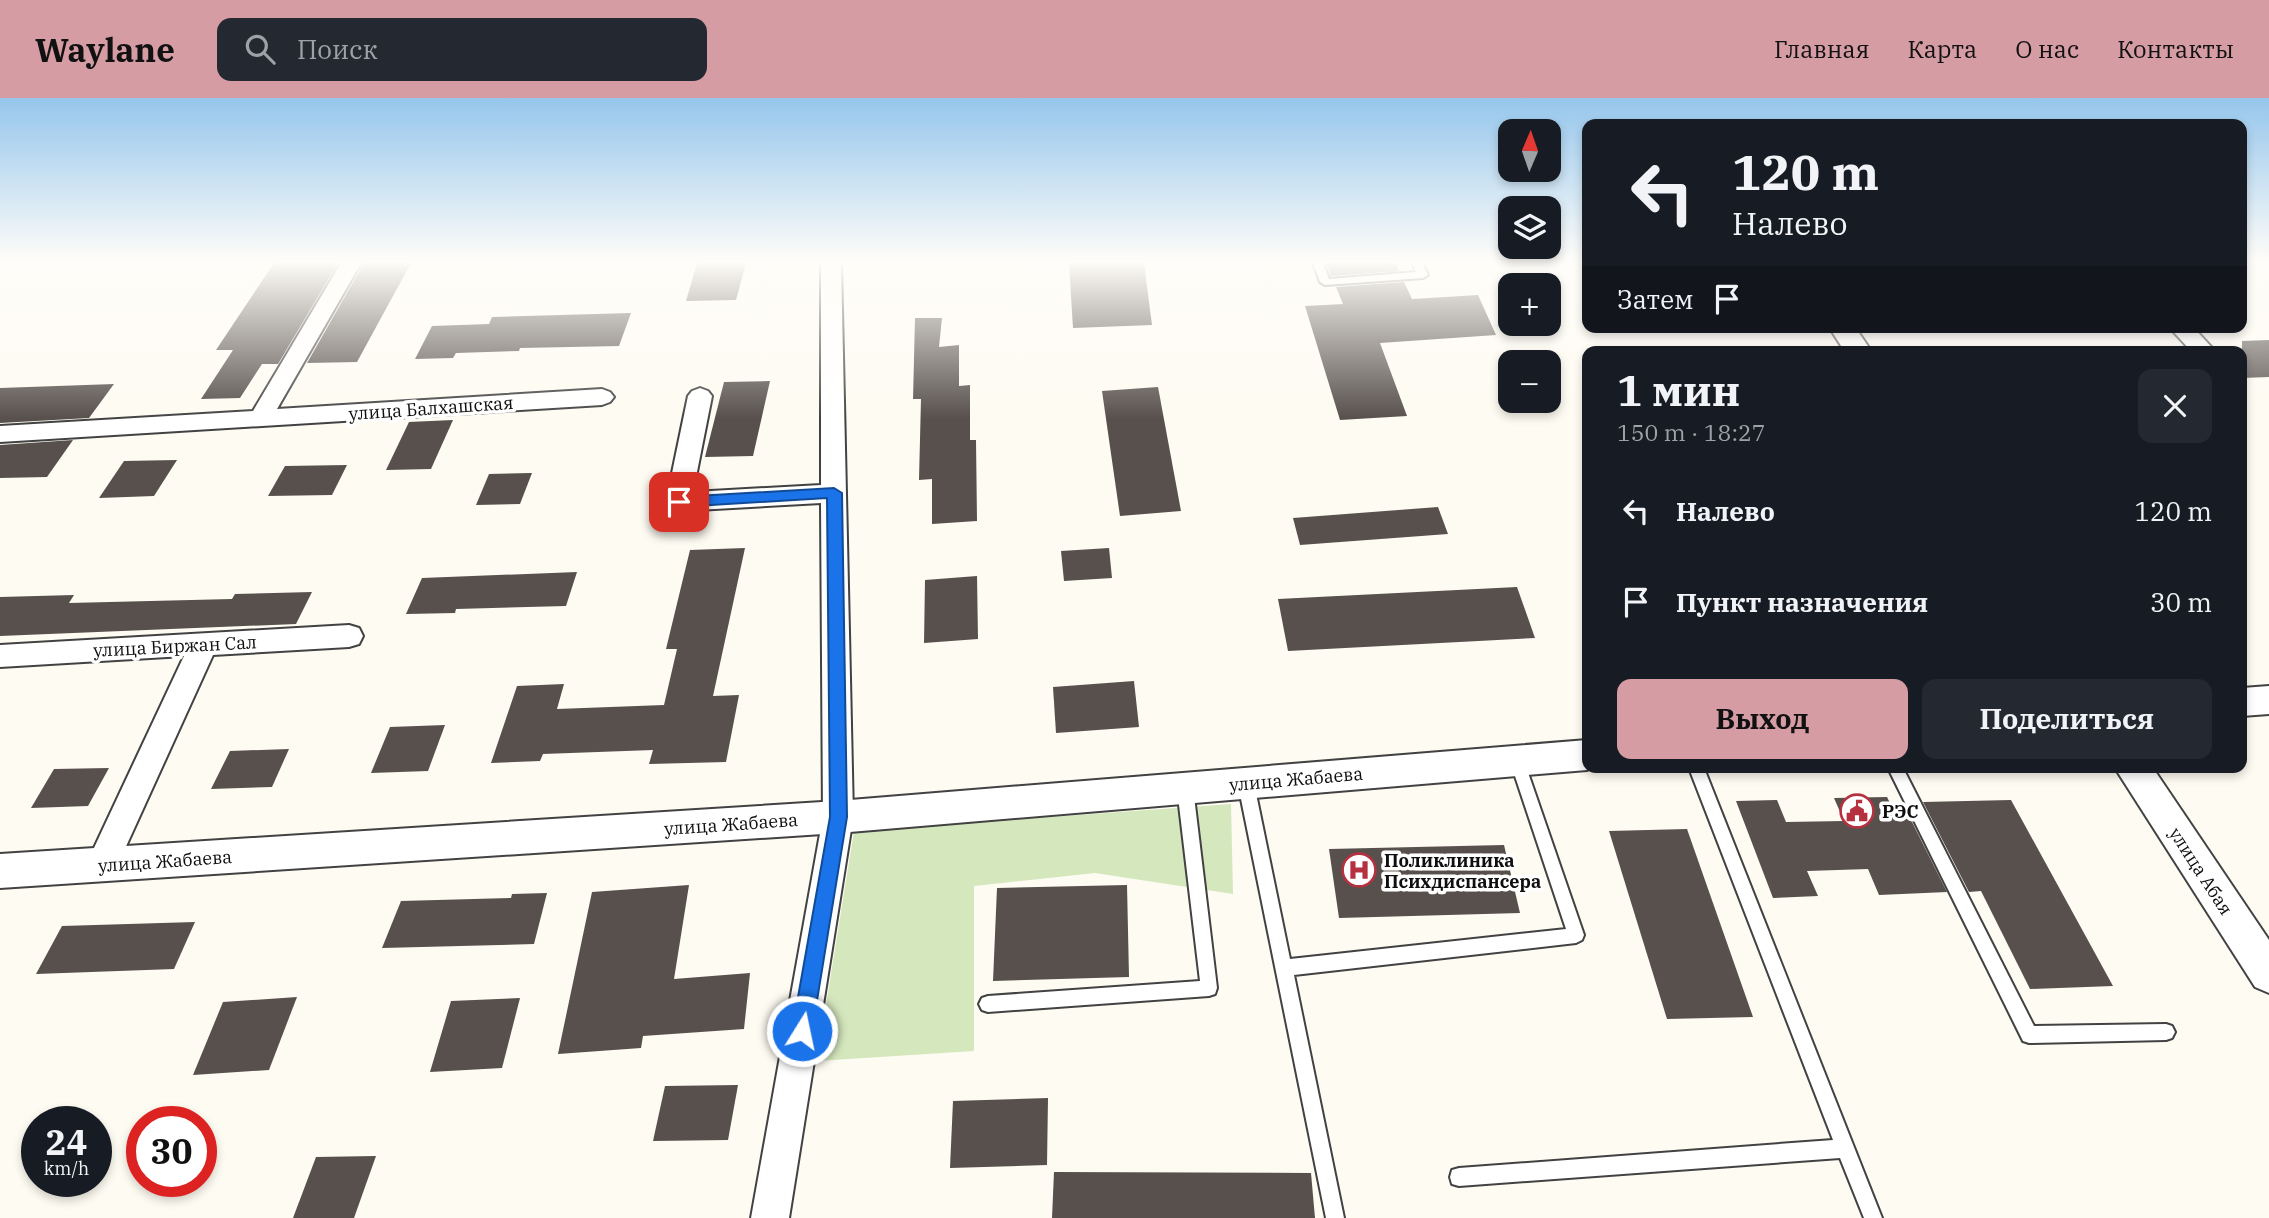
<!DOCTYPE html>
<html lang="ru">
<head>
<meta charset="utf-8">
<style>
  :root { --surface:#171b24; --page:#242831; --text:#f1f3f6; --muted:#9ea1a6; --accent:#d69ca4 }
  body { margin:0; font-family:"IBM Plex Serif",serif; background:var(--page); color:var(--text); height:100vh; display:flex; flex-direction:column; font-size:26px; white-space:nowrap }
  * { box-sizing:border-box; margin:0 }
  p { font-size:23px; color:var(--muted) }
  .icon { flex:none; width:38px; height:38px; fill:none; stroke:currentColor; stroke-width:2; stroke-linecap:round; stroke-linejoin:round }
  .map { position:relative; flex:1; overflow:hidden }
  .sheet { position:absolute; left:1582px; top:248px; width:665px; height:427px; display:flex; flex-direction:column; background:var(--surface); border-radius:14px; box-shadow:0 4px 10px #0003 }
  .sheet>* { flex:none }
  .hud { position:absolute; left:1582px; top:21px; width:665px; height:214px; border-radius:14px; box-shadow:0 4px 10px #0003; background:#171b24; color:var(--text); overflow:hidden }
  .needle { width:46px; rotate:2deg }
  .tools { position:absolute; left:1498px; top:21px; display:grid; gap:14px }
  .tools a { display:grid; place-items:center; width:63px; height:63px; border-radius:14px; background:var(--surface); box-shadow:0 4px 10px #0003; font-size:35px }
  .speed { position:absolute; left:21px; top:1008px; display:flex; gap:14px; font-size:35px; font-weight:700; text-align:center }
  .speed>* { display:grid; place-content:center; width:91px; height:91px; border-radius:50%; background:var(--surface); box-shadow:0 4px 10px #0003; line-height:1 }
  .speed small { font-size:18px; font-weight:400 }
  .speed .limit { border:10px solid #d22; background:#fff; color:#111 }
  .pin { position:absolute; display:grid; place-items:center; width:60px; height:60px; color:#fff; margin:-30px; border-radius:14px; box-shadow:0 4px 10px #0006 }
  .me { position:absolute; width:77px; margin:-38px; rotate:10deg; stroke-linejoin:round; filter:drop-shadow(0 0 5px #0008) }
  .turn { display:flex; align-items:center; gap:24px; height:147px; padding:0 35px; font-size:32px }
  .turn .icon { width:91px; height:91px; stroke-width:2.5 }
  .turn b { display:block; font-size:49px; line-height:60px }
  .then { display:flex; align-items:center; height:66px; padding:0 35px; background:#0003; gap:14px; font-size:26px }
  .round { display:grid; place-items:center; flex:none; width:74px; height:74px; border-radius:14px; background:var(--page) }
  .headline { display:flex; align-items:center; justify-content:space-between; height:119px; padding:0 35px }
  h1 { font-size:42px; font-weight:700; line-height:52px }
  .button { display:flex; gap:14px; margin-top:auto; padding:14px 35px }
  .button a { flex:1; height:80px; border-radius:14px; background:var(--accent); color:#111; font-size:28px; font-weight:700; line-height:80px; text-align:center }
  .button a+a { background:var(--page); color:var(--text) }
  ul { padding:0; list-style:none }
  li { display:flex; align-items:center; gap:21px; height:91px; padding:0 35px }
  li div { flex:1 }
  li b { display:block; font-size:26px }
  li em { font-style:normal }
  header { display:flex; align-items:center; gap:42px; box-sizing:border-box; height:98px; padding:0 35px; background:var(--accent); color:#111 }
  header strong { font-size:33px }
  nav { display:flex; gap:38px; margin-inline-start:auto; font-size:24px }
  .search { width:490px; height:63px; background:var(--page); display:flex; align-items:center; gap:18px; box-sizing:border-box; padding:0 24px; border-radius:14px; color:var(--muted); font-size:26px }
  .map>svg:first-child { display:block }
  .green { fill:#d5e7bd }
  .building { fill:#57504c }
  .lines { fill:none; stroke-linecap:round; stroke-linejoin:round }
  .service-casing { stroke:#424242; stroke-width:4 }
  .minor-casing { stroke:#424242; stroke-width:4 }
  .tertiary-casing { stroke:#424242; stroke-width:4 }
  .service { fill:#fff; fill-rule:evenodd }
  .minor { fill:#fff; fill-rule:evenodd }
  .tertiary { fill:#fff; fill-rule:evenodd }
  .route { fill:#1a73e8; stroke:#114b97; stroke-width:2 }
  .labels { text-anchor:middle; dominant-baseline:central; stroke-width:7; stroke-linejoin:round; paint-order:stroke }
  .street-label { font-size:18px; fill:#0f0f0f; stroke:#fff }
  .poi-label { font-size:18px; font-weight:bold; fill:#0f0f0f; stroke:#fff; text-anchor:start }
</style>
</head>
<body>
<header>
<strong>Waylane</strong>
<div class="search"><svg class="icon" aria-label="search" viewBox="0 0 24 24"><circle cx="10" cy="10" r="6"/><path d="M15 15l6 6"/></svg>Поиск</div>
<nav><a>Главная</a><a>Карта</a><a>О нас</a><a>Контакты</a></nav>
</header>
<div class="map">
<svg width="2269" height="1120" viewBox="0 0 2269 1120">
  <rect width="100%" height="100%" fill="#fefbf2"/>
  <polygon class="green" points="1231,706 1233,796 1095,775 974,788 974,953 817,963 854,733"/>
  <g class="building">
    <polygon points="274,165 338,165 278,266 262,266 240,300 201,301 233,252 216,252"/>
    <polygon points="364,165 411,165 357,264 307,265"/>
    <polygon points="697,165 746,165 736,202 686,203"/>
    <polygon points="1069,165 1144,165 1152,227 1073,230"/>
    <polygon points="1326,165 1395,165 1399,173 1331,178"/>
    <polygon points="1404,184 1412,201 1478,197 1496,237 1380,245 1407,318 1340,322 1305,208 1343,206 1336,189"/>
    <polygon points="631,215 619,248 520,250 519,253 456,255 453,260 415,261 432,228 489,226 492,219"/>
    <polygon points="915,220 942,220 939,249 959,247 959,288 970,287 970,342 976,342 977,423 932,426 932,381 919,382 921,301 913,301"/>
    <polygon points="2269,242 2269,279 2242,280 2242,243"/>
    <polygon points="770,283 753,358 705,359 724,284"/>
    <polygon points="114,286 89,320 0,325 0,290"/>
    <polygon points="1158,289 1181,413 1120,418 1102,293"/>
    <polygon points="453,322 431,371 386,372 409,324"/>
    <polygon points="73,342 47,379 0,380 0,347"/>
    <polygon points="177,362 154,398 99,400 124,363"/>
    <polygon points="347,367 332,397 268,398 285,368"/>
    <polygon points="532,375 520,406 476,407 489,376"/>
    <polygon points="1438,409 1448,436 1300,447 1293,420"/>
    <polygon points="745,450 713,598 739,597 726,664 649,666 653,652 543,656 540,663 491,665 517,588 564,586 557,611 664,607 677,551 666,551 690,452"/>
    <polygon points="1109,450 1112,480 1064,483 1061,453"/>
    <polygon points="577,474 566,508 456,511 455,515 406,516 422,480"/>
    <polygon points="977,478 978,541 924,545 925,482"/>
    <polygon points="1517,489 1535,540 1288,553 1278,501"/>
    <polygon points="312,494 296,526 0,538 0,499 74,497 69,505 232,501 235,496"/>
    <polygon points="1134,583 1139,629 1056,635 1053,589"/>
    <polygon points="445,627 428,673 371,675 390,629"/>
    <polygon points="289,651 272,689 211,691 230,653"/>
    <polygon points="109,670 88,708 31,710 54,671"/>
    <polygon points="1887,699 1890,705 1902,704 1947,794 1879,797 1868,771 1807,773 1818,798 1773,800 1736,703 1777,702 1786,724 1844,723 1834,700"/>
    <polygon points="2011,702 2113,888 2030,891 1981,793 1969,794 1923,704"/>
    <polygon points="1687,731 1753,919 1667,921 1609,733"/>
    <polygon points="1504,747 1520,815 1339,820 1329,751"/>
    <polygon points="689,787 674,881 750,875 744,931 643,938 641,950 558,956 592,794"/>
    <polygon points="1127,787 1129,879 993,883 997,790"/>
    <polygon points="547,795 534,846 382,850 401,803 511,800 512,796"/>
    <polygon points="195,824 174,871 36,876 62,828"/>
    <polygon points="297,899 269,972 193,977 223,904"/>
    <polygon points="520,900 502,970 430,974 451,903"/>
    <polygon points="738,987 728,1042 653,1043 665,988"/>
    <polygon points="1048,1000 1047,1067 950,1070 953,1003"/>
    <polygon points="376,1058 354,1120 293,1120 316,1059"/>
    <polygon points="1054,1074 1311,1075 1315,1120 1052,1120"/>
  </g>
  <g class="lines">
    <defs>
      <g id="service">
        <polygon points="1313,165 1323,165 1329,181 1416,174 1412,165 1422,165 1428,177 1423,180 1325,187 1320,184"/>
        <polygon points="1517,657 1522,659 1524,663 1584,837 1582,842 1576,845 1294,877 1344,1120 1326,1120 1238,686 1241,681 1246,680 1251,681 1254,686 1290,861 1566,831 1510,663 1512,659"/>
        <polygon points="1689,670 1704,670 1882,1120 1864,1120 1840,1060 1459,1088 1452,1086 1450,1079 1452,1072 1459,1070 1833,1042"/>
        <polygon points="1888,670 1903,670 2034,928 2166,926 2172,928 2175,934 2172,940 2166,942 2029,945 2023,943"/>
        <polygon points="1185,684 1190,685 1193,690 1217,890 1215,896 1209,898 988,914 982,912 979,906 982,900 988,898 1200,883 1177,690 1180,685"/>
      </g>
      <g id="minor">
        <polygon points="341,165 361,165 277,311 602,291 610,294 614,299 610,304 602,307 0,344 0,328 253,313"/>
        <polygon points="821,165 841,165 853,719 789,1120 751,1120 823,719 821,405 679,413 670,410 666,404 688,298 692,293 700,290 708,293 712,298 693,394 821,387"/>
        <polygon points="2169,229 2193,229 2216,254 2192,254"/>
        <polygon points="349,527 359,530 363,538 359,546 349,549 213,557 113,777 102,781 91,777 86,767 184,558 0,569 0,547"/>
      </g>
      <g id="tertiary">
        <polygon points="1829,229 1855,229 1872,254 1845,254"/>
        <polygon points="2269,588 2269,616 2242,618 2242,590"/>
        <polygon points="1587,642 1587,670 1591,670 1587,672 838,735 0,790 0,756 838,703"/>
        <polygon points="2115,670 2153,670 2269,842 2269,895 2255,889"/>
      </g>
    </defs>
    <use href="#service" class="service-casing"/>
    <use href="#minor" class="minor-casing"/>
    <use href="#tertiary" class="tertiary-casing"/>
    <use href="#service" class="service"/>
    <use href="#minor" class="minor"/>
    <use href="#tertiary" class="tertiary"/>
  </g>
  <linearGradient id="sky" x2="0" y2="1"><stop stop-color="#95c6ec"/><stop offset="0.51" stop-color="#fffdf9"/><stop offset="1" stop-color="#fffdf9" stop-opacity="0"/></linearGradient>
  <rect width="2269" height="321" fill="url(#sky)"/>
  <polygon class="route" points="834,390 842,395 847,719 812,933 809,940 802,943 795,940 792,933 830,719 827,400 679,409 672,404 679,399"/>
  <defs>
    <symbol id="civic-ring" viewBox="-11 -11 22 22"><circle r="9.5" fill="#fff" stroke="#b5313f" stroke-width="1.5"/><path d="M-.6-6.5H3V-4.5H.6V-3L4-1V1h2V6H-6V1h2V-1L-.6-3ZM-1.2 2.5V6h2.4V2.5Z" fill="#b5313f"/></symbol>
    <symbol id="hospital-ring" viewBox="-11 -11 22 22"><circle r="9.5" fill="#fff" stroke="#b5313f" stroke-width="1.5"/><path d="M-5-5h3v3.5h4V-5h3V5h-3V1.5h-4V5h-3Z" fill="#b5313f"/></symbol>
  </defs>
  <g fill-rule="evenodd">
    <use href="#civic-ring" x="1838" y="694" width="38" height="38"/>
    <use href="#hospital-ring" x="1340" y="753" width="38" height="38"/>
  </g>
  <g class="labels">
    <g class="street-label">
      <text transform="translate(431 310) rotate(-4)">улица Балхашская</text>
      <text transform="translate(175 548) rotate(-3)">улица Биржан Сал</text>
      <text transform="translate(1296 681) rotate(-5)">улица Жабаева</text>
      <text transform="translate(731 726) rotate(-4)">улица Жабаева</text>
      <text transform="translate(165 763) rotate(-4)">улица Жабаева</text>
      <text transform="translate(2201 773) rotate(57)">улица Абая</text>
    </g>
    <g class="poi-label">
      <text x="1882" y="713">РЭС</text>
      <text x="1384" y="762">Поликлиника<tspan x="1384" dy="21">Психдиспансера</tspan></text>
    </g>
  </g>
</svg>
<div class="tools">
<a><svg class="needle" viewBox="-14 -14 28 28"><path d="M0-13l5 13h-10z" fill="#e53935"/><path d="M0 13l5-13h-10z" fill="#9ea1a6"/></svg></a>
<a><svg class="icon" aria-label="layers" viewBox="0 0 24 24"><path d="M12 4l9 5-9 5-9-5zM3 14l9 5 9-5"/></svg></a>
<a>+</a>
<a>−</a>
</div>
<div class="speed"><div>24<small>km/h</small></div><div class="limit">30</div></div>
<div class="pin" style="left:679px;top:404px;background:#d93025"><svg class="icon" aria-label="arrive" viewBox="0 0 24 24"><path d="M6 21V4h12l-3 4 3 4H6"/></svg></div>
<svg class="me" style="left:802px;top:933px" viewBox="-20 -20 40 40"><circle r="17" fill="#1a73e8" stroke="#fff" stroke-width="3"/><path d="M0-11L8 9 0 5-8 9z" fill="#fff"/></svg>
<div class="hud">
<div class="turn"><svg class="icon" aria-label="left" viewBox="0 0 24 24"><path d="M17 20v-9H6M10 6l-5 5 5 5"/></svg><div><b>120 m</b>Налево</div></div>
<div class="then">Затем<svg class="icon" aria-label="arrive" viewBox="0 0 24 24"><path d="M6 21V4h12l-3 4 3 4H6"/></svg></div>
</div>
<section class="sheet">
<div class="headline"><div><h1>1 мин</h1><p>150 m · 18:27</p></div><a class="round"><svg class="icon" aria-label="close" viewBox="0 0 24 24"><path d="M6 6l12 12M18 6L6 18"/></svg></a></div>
<ul>
<li><svg class="icon" aria-label="left" viewBox="0 0 24 24"><path d="M17 20v-9H6M10 6l-5 5 5 5"/></svg><div><b>Налево</b></div><em>120 m</em></li>
<li><svg class="icon" aria-label="arrive" viewBox="0 0 24 24"><path d="M6 21V4h12l-3 4 3 4H6"/></svg><div><b>Пункт назначения</b></div><em>30 m</em></li>
</ul>
<div class="button"><a>Выход</a><a>Поделиться</a></div>
</section>
</div>
</body>
</html>
